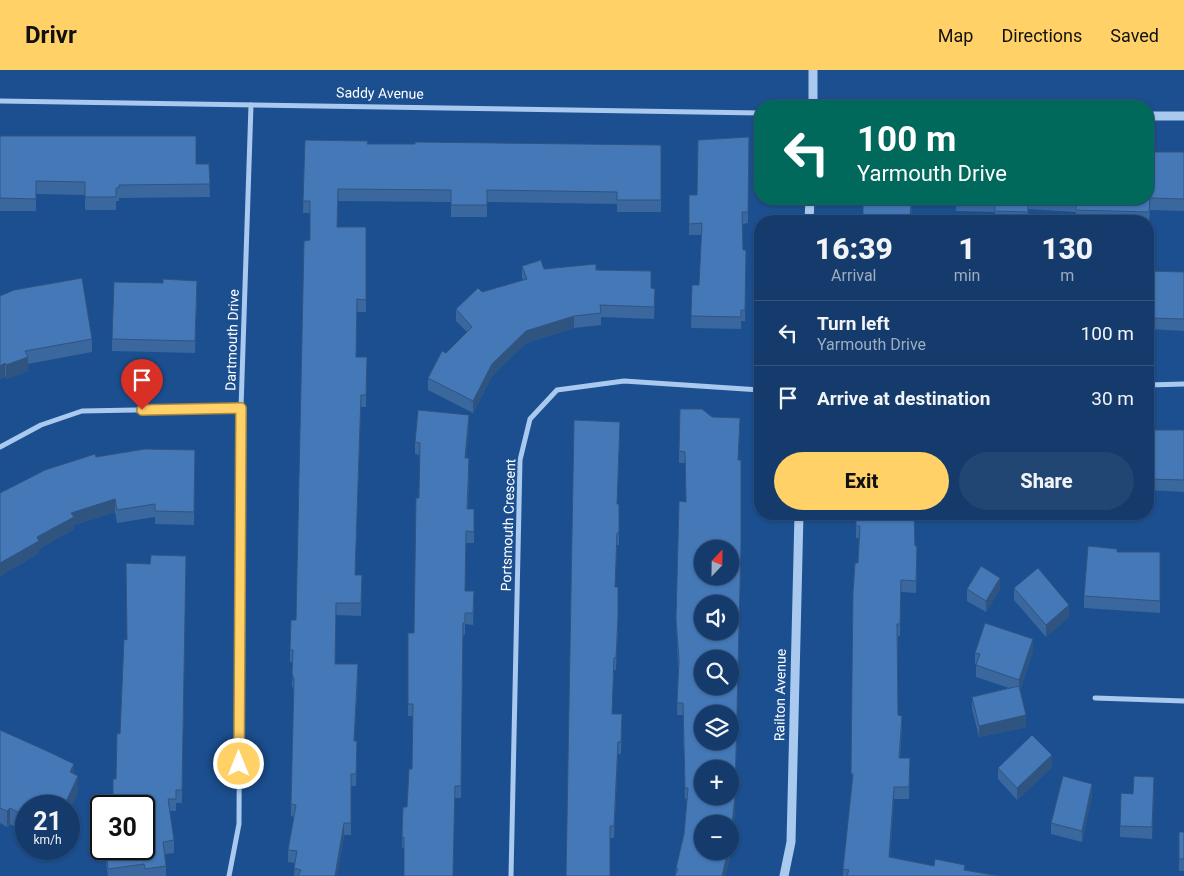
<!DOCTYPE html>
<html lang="en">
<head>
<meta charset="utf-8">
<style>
  :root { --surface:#143b6b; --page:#214673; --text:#f1f3f6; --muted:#9dadc1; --line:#33557e; --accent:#ffd166 }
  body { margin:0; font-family:Roboto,sans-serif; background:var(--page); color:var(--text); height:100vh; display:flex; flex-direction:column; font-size:19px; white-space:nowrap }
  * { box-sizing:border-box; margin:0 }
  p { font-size:16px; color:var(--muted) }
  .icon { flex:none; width:28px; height:28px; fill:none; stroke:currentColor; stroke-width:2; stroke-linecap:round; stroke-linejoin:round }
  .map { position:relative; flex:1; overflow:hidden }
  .details { position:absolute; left:754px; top:145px; width:400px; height:305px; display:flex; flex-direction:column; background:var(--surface); border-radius:20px; box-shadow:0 1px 4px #0004,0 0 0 1px var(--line) }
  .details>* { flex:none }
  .guide { position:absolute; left:754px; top:30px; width:400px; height:105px; border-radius:20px; box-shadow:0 1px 4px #0004,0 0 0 1px var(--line); background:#00695c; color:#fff; overflow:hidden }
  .needle { width:32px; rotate:22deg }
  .fabs { position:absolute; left:694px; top:470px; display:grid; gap:10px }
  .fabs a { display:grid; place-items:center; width:45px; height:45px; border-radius:50%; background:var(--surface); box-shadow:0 1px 4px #0004,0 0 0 1px var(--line); font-size:25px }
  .speed { position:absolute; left:15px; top:725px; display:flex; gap:10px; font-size:25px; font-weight:700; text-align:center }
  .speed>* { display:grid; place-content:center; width:65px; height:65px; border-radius:50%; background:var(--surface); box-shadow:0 1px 4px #0004,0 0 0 1px var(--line); line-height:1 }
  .speed small { font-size:12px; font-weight:400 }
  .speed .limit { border:2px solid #111; border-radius:8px; background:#fff; color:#111 }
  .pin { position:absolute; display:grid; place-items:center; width:42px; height:42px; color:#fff; margin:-51px -21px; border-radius:50% 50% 50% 0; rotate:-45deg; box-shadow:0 0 5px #0007 }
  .pin .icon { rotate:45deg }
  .me { position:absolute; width:55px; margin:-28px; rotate:0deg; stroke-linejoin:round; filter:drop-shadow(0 0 4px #0008) }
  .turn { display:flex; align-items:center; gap:18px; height:105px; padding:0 20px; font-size:22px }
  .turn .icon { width:65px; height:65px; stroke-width:2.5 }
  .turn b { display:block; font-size:35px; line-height:42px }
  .eta { display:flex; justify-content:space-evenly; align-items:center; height:85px; text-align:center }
  .eta b { font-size:30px; font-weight:800; line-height:35px }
  .action { display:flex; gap:10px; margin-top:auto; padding:10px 20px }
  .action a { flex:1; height:58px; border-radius:30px; background:var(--accent); color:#111; font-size:20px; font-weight:800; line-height:58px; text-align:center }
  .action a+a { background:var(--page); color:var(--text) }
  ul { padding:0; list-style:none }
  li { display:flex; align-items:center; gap:15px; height:65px; padding:0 20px; border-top:1px solid var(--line) }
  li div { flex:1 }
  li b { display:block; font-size:19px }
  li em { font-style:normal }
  header { display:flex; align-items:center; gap:30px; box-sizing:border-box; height:70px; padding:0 25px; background:var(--accent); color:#111 }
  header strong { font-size:24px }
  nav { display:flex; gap:28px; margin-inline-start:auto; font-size:18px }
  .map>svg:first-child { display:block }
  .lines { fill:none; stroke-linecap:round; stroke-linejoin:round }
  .minor { stroke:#a9c9ee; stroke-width:5 }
  .tertiary { stroke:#a9c9ee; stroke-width:9 }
  .wall { fill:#3a679d }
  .shaded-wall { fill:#305480 }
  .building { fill:#4478b7; stroke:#305480; fill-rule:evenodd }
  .route-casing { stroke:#a68842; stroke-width:12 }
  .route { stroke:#ffd166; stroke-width:9 }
  .labels { text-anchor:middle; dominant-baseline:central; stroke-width:4.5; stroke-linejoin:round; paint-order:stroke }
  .street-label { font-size:14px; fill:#fff; stroke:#1b4f8f }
</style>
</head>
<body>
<header>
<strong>Drivr</strong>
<nav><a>Map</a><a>Directions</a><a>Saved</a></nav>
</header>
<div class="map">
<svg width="1184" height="806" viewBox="0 0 1184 806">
  <rect width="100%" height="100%" fill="#1b4f8f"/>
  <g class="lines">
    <g class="minor">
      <polyline points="0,31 760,43"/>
      <polyline points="1148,315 1184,314"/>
      <polyline points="0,377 41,355 82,341 241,338"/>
      <polyline points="1095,628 1184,631"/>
      <polyline points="229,806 239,754 241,338 251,35"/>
      <polyline points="511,806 520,390 530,349 557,320 624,311 760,320"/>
    </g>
    <g class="tertiary">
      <polyline points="813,36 813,0"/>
      <polyline points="1148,46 1184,46"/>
      <polyline points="809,151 810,129"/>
      <polyline points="784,806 791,772 799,444"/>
    </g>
  </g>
  <g class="wall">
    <polygon points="0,66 196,94 209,94 210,127 119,128 119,131 116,131 116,140 85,140 85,125 36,124 36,141 0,141"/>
    <polygon points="749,67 748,153 743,154 743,180 746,180 745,251 741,251 741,259 691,258 692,215 699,215 702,165 689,165 689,125 697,125"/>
    <polygon points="305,70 367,74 661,75 661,142 617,142 617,134 487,132 487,147 451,147 451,132 338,131 337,157 366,157 366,242 357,242 356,287 367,287 366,337 361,337 355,505 362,505 361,546 336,545 335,594 358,607 354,671 357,684 356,716 351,716 351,765 344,765 337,806 294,806 295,793 288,792 288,780 294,747 291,746 291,734 294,620 292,616 293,592 290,592 290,580 296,550 310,170 310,143 303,143"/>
    <polygon points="1184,82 1184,141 1150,140 1149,154 1148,153 1148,151 1076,151 1076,142 1028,139 1028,151 995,151 995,142 956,141 956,129 1148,129"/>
    <polygon points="863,129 912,129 911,151 863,151"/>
    <polygon points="522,196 544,199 596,200 651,218 655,230 654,249 601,247 601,255 574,258 526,273 492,306 473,343 428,320 428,308 446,283 467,262 456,251 456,239 482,222 523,210 522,208"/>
    <polygon points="1148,201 1184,202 1184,261 1150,259 1150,261 1148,261"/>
    <polygon points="197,222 195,283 112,281 112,269"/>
    <polygon points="0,226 92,269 92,282 28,294 28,301 6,309 5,306 0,309"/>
    <polygon points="712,347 740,360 738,390 741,485 735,738 731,784 725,806 675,806 676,798 684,764 687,729 685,729 683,645 677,645 678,599 676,549 686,431 685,393 679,393 679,381"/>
    <polygon points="469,357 466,388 469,400 468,439 474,439 474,473 466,473 465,521 474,533 473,555 465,554 465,565 463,565 461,728 455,728 404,778 402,778 403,737 407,737 412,699 413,646 408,646 408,593 414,563 420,385 415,384 415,372"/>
    <polygon points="1148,360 1184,360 1184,422 1148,420"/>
    <polygon points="620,363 617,434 619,434 619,475 617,475 615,517 618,559 616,600 614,600 612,644 622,644 621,684 618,684 614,768 610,768 566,806"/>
    <polygon points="195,380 194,455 155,454 155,447 117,453 115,442 74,455 74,459 39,479 39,483 0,506 0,423 96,387"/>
    <polygon points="856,444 915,476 917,488 916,523 901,522 900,566 898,566 898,645 902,657 900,688 910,688 909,729 894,729 890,787 934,796 999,806 843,806 843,799 852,716 852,605 859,468 856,468"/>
    <polygon points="1160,482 1160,543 1084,538 1084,526"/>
    <polygon points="186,486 182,733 176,733 176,741 170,741 174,770 174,783 165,784 166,796 166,806 108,806 104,779 144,779 116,709 120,664 150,494"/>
    <polygon points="1014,518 1069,547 1046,567 1014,530"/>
    <polygon points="967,519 1000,519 986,542 967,531"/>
    <polygon points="1033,581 1020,620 1026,657 979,667 972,639 972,627 1009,618 976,607 976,595 975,594 975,583"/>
    <polygon points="0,660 74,704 78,722 70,739 72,756 26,736 26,762 10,754 7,757 0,753"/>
    <polygon points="1052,697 1017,730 998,709 998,698"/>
    <polygon points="1154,719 1152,769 1120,767 1120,756 1133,724"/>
    <polygon points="1092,725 1082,772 1051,764 1051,753"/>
    <rect x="1179" y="762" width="5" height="39"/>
    <polygon points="50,779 61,779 59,783"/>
  </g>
  <g class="shaded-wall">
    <polygon points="911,129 912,129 911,151 910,151"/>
    <polygon points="574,246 574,258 526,273 492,306 473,343 473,331 492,294 526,261"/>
    <polygon points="28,287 28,301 6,309 6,295"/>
    <polygon points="5,293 5,306 0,309 0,296"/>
    <polygon points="469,345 469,357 465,400 465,388"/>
    <polygon points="620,352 620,363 617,446 617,434"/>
    <polygon points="115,429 115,442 74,455 74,459 39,479 39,483 0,506 0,493 71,443"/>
    <polygon points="741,485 735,738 731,784 725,806 722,806 728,781 730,781"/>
    <polygon points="1000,508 1000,519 986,542 986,531"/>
    <polygon points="618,529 618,559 616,600 616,588"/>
    <polygon points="1069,535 1069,547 1046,567 1046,555"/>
    <polygon points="1033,569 1033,581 1019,622 1019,610"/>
    <polygon points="358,594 358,607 354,683 354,671"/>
    <polygon points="1026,645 1026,657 979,667 979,656"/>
    <polygon points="618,672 618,684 614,768 614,756"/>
    <polygon points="1052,685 1052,697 1017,730 1017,718"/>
    <polygon points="74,694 74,710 70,702"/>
    <polygon points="78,706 78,722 69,741 69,736 64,736"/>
    <polygon points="1154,707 1154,719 1152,769 1152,757"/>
    <polygon points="1092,714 1092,725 1082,772 1082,761"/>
    <polygon points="894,717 894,729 889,799 889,787"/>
    <polygon points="10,738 10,754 7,757 7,741"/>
    <polygon points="72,740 72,756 69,764 69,748"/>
    <polygon points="344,753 344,765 337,806 335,806"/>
  </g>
  <g class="building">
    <polygon points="0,66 196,66 196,94 209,94 210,114 119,115 119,118 116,118 116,127 85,127 85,112 36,111 36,129 0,128"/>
    <polygon points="749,67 748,142 742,142 743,180 746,180 745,240 741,240 741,247 691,246 692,215 699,215 702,153 689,154 689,125 697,125 698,70"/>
    <polygon points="305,70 368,71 367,74 415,74 415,72 661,75 661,130 617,130 617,122 487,120 487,135 451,135 451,120 338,119 337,157 366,157 366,230 357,229 356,287 367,287 366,325 361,325 355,505 362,505 361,533 336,533 335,594 358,594 354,671 357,671 356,704 351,704 351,753 344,753 335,806 298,806 301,800 294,798 297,781 288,780 296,735 291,734 294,609 292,604 293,580 290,580 291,550 296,550 304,171 310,170 310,131 303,131"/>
    <polygon points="1148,82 1184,82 1184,129 1150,128 1149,142 1076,140 1076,130 1053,129 1148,129"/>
    <polygon points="863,129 911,129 910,151 889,151 889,149 863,148"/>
    <polygon points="956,129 1028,129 1028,142 995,141 995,130"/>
    <polygon points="541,190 544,199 596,194 596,200 651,201 651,218 655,219 654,237 600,235 601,243 574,246 526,261 492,294 473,331 428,308 442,281 446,283 472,257 456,239 478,218 482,222 527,209 522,196"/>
    <polygon points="1148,201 1184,202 1184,249 1150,248 1150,250 1148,249"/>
    <polygon points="82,208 92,269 25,281 28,287 6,295 5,293 0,296 0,226 14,220"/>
    <polygon points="163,209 197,211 195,271 112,269 114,212 163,213"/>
    <path d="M680 339H702L712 347 740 348 738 390H741V473L735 726 730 774V754H702V781H728L722 806H675L678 799 676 798 684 764 688 718H685L683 633H677L679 591 676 549 679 431 686 432 685 382 679 381ZM702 479H730V506H702ZM702 534H730V561H702ZM702 589H730V616H702ZM702 644H730V671H702ZM702 699H730V726H702Z"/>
    <polygon points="418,340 469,345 465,388 469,388 467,439 474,439 474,462 466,461 465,521 474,521 473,543 465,543 465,553 463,553 461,716 455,716 453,806 404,806 404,767 402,767 403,737 407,737 409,699 412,699 413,634 408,634 408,563 414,563 416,428 419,428 420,373 415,372"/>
    <polygon points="574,350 620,352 617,434 619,434 619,463 617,463 615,517 618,517 618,547 616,588 614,588 612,644 622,644 621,672 618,672 614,756 610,756 610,806 566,806"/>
    <polygon points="1148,360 1184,360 1184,410 1148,409"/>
    <polygon points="145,379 195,380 194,442 155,441 155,434 117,440 115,429 71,443 74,447 37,467 39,471 0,493 0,423 45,400 95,384 96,387"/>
    <polygon points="856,444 914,444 915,476 917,476 916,511 901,510 900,554 897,554 898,645 902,646 899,688 910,688 909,717 894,717 889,787 934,796 935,789 965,795 964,800 999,806 847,806 849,800 843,799 853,704 851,704 852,605 853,522 855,493 858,493 860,456 856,456"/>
    <polygon points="1088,476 1117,479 1117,482 1160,482 1160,531 1084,526"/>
    <polygon points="151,485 186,486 182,720 176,720 176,729 168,729 174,770 163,772 166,796 145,799 144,794 108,799 106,779 144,779 144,736 113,736 113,709 116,709 117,663 120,664 124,569 127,570 126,493 150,494"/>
    <polygon points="981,496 1000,508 986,531 967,519"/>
    <polygon points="1038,498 1069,535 1046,555 1014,518"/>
    <polygon points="985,553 1033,569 1019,610 976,595 980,584 975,583"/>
    <polygon points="1019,616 1026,645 979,656 972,627"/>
    <polygon points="0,660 47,681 74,694 70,702 78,706 64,736 26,736 26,746 10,738 7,741 0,738"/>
    <polygon points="1032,665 1052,685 1017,718 998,698"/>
    <polygon points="1063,706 1092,714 1082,761 1051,753"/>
    <polygon points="1134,706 1154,707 1152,757 1120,756 1121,723 1133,724"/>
    <polygon points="69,739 72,740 69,748"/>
    <rect x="1179" y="762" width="5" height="27"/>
  </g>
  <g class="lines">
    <defs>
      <polyline id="route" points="142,340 241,338 239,694"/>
    </defs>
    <use href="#route" class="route-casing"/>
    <use href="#route" class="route"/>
  </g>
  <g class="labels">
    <g class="street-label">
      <text transform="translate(380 23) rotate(1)">Saddy Avenue</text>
      <text transform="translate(232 270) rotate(-88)">Dartmouth Drive</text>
      <text transform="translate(508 455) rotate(-88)">Portsmouth Crescent</text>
      <text transform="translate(780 625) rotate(-89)">Railton Avenue</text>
    </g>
  </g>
</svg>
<div class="fabs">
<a><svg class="needle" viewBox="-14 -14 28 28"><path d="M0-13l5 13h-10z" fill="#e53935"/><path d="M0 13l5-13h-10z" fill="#9dadc1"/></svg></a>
<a><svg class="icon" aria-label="sound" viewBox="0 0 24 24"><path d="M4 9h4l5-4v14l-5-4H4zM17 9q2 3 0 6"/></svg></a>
<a><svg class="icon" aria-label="search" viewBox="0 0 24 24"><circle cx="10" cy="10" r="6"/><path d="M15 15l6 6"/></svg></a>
<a><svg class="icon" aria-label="layers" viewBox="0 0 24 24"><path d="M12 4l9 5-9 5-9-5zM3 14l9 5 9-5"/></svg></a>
<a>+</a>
<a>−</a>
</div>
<div class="speed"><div>21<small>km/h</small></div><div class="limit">30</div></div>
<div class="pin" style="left:142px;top:340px;background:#d93025"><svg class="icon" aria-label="arrive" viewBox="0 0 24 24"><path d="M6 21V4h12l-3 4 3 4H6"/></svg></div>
<svg class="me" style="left:239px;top:694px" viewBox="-20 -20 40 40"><circle r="17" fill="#ffd166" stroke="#fff" stroke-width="3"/><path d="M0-11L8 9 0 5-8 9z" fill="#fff"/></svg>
<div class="guide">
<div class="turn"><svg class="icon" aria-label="left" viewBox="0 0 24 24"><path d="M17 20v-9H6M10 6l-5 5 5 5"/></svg><div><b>100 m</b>Yarmouth Drive</div></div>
</div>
<section class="details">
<div class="eta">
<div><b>16:39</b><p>Arrival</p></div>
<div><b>1</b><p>min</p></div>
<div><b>130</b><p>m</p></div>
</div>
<ul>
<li><svg class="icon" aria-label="left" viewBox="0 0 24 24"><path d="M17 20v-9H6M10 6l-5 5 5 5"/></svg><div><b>Turn left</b><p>Yarmouth Drive</p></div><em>100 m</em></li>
<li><svg class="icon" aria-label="arrive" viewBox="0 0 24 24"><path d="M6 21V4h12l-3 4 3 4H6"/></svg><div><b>Arrive at destination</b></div><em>30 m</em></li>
</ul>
<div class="action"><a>Exit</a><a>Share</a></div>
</section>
</div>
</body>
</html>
